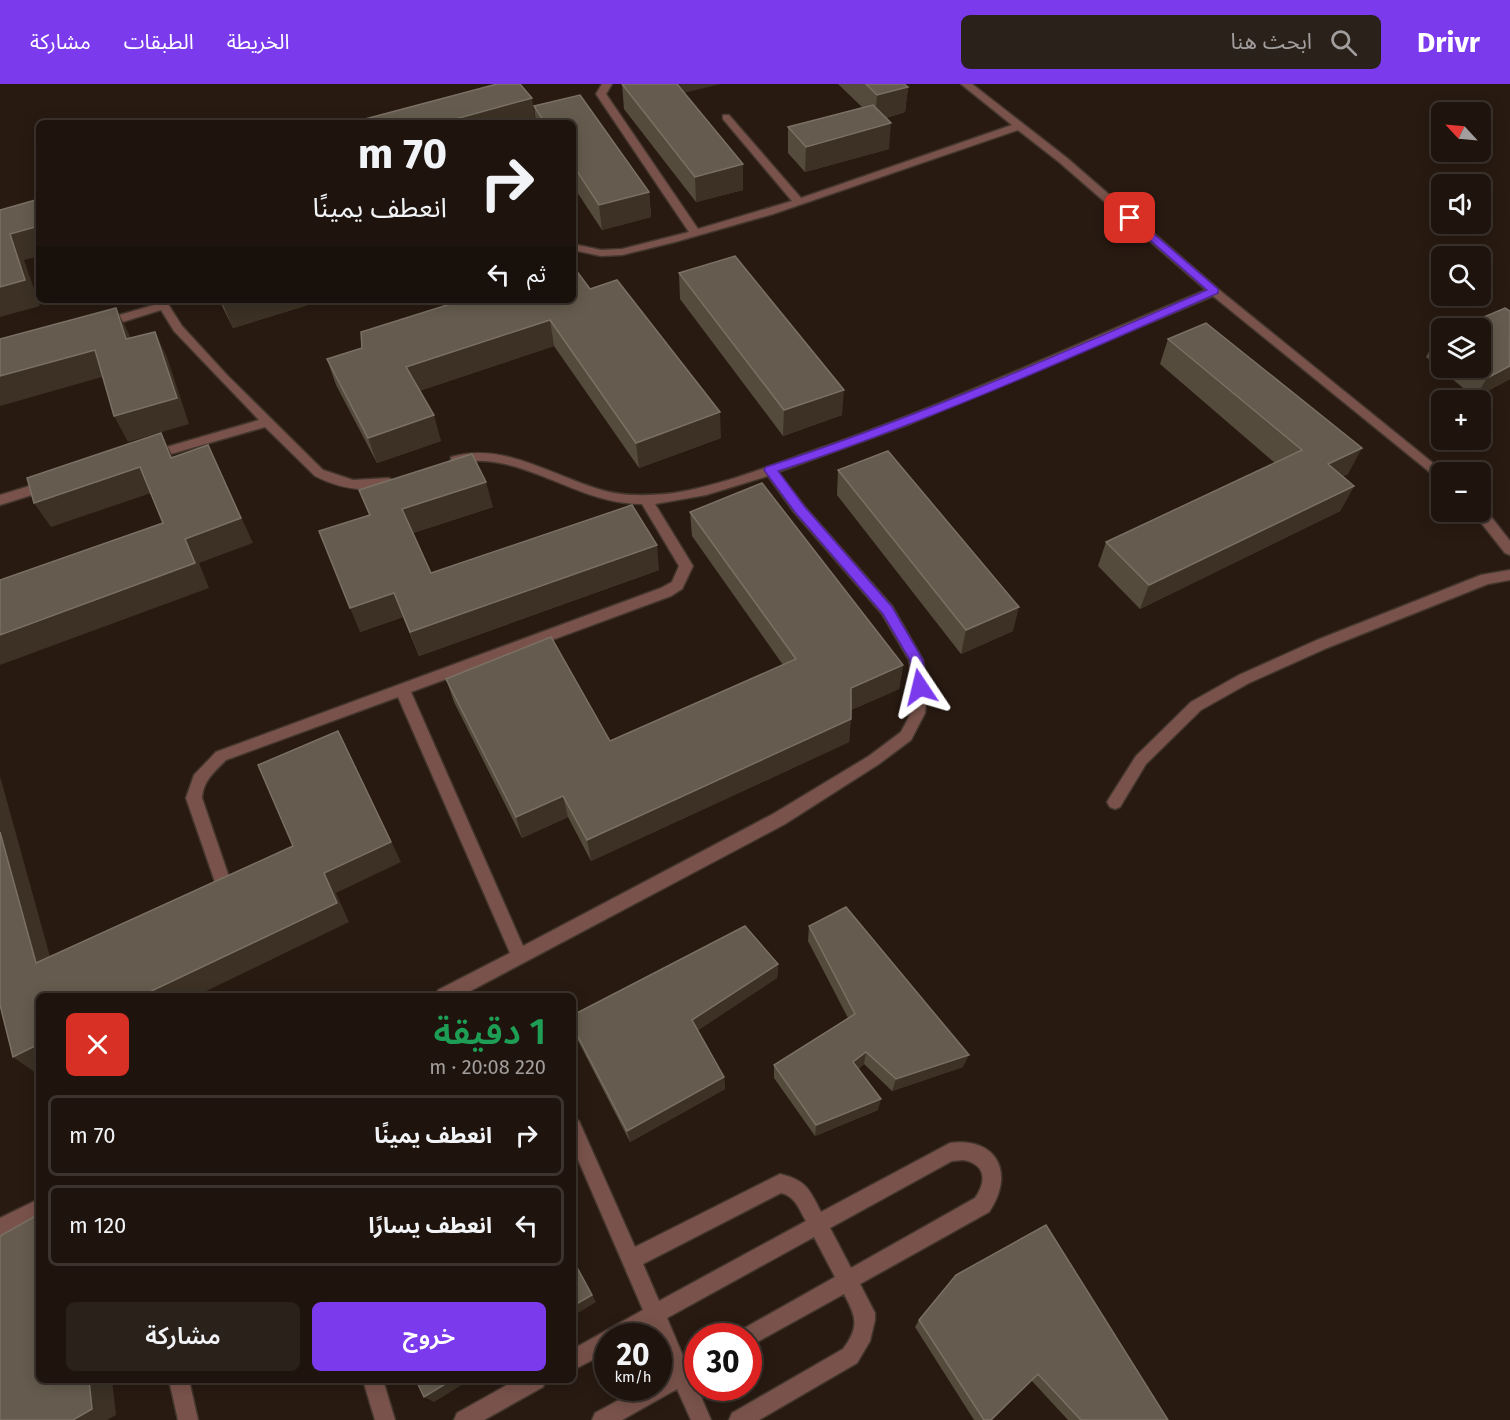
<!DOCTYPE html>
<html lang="ar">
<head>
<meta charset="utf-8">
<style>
  :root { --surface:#1e140d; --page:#2b211b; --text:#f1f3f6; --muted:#a19e9d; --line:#3c332e; --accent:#7c3aed }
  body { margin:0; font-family:"Fira Sans","Noto Sans Arabic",sans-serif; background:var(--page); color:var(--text); direction:rtl; height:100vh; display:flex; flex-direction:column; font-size:22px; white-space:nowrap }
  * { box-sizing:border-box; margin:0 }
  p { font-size:20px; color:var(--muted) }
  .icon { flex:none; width:33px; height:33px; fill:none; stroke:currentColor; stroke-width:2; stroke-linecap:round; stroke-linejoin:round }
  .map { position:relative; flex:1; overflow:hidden; direction:ltr }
  .details { position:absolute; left:36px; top:909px; width:540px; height:390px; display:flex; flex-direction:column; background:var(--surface); border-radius:9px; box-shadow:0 3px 15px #0003,0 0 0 2px var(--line); direction:rtl }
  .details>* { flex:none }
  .banner { position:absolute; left:36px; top:36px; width:540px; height:183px; border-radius:9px; box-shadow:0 3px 15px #0003,0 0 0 2px var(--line); direction:rtl; background:#1e140d; color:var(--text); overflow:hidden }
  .needle { width:39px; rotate:296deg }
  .controls { position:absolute; left:1431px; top:18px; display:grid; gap:12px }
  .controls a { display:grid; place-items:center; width:60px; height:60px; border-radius:9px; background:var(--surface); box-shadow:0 3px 15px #0003,0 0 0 2px var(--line); font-size:30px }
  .speed { position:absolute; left:594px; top:1239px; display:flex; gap:12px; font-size:30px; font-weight:700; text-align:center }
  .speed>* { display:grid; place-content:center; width:78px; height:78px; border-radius:50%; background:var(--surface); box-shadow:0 3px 15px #0003,0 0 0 2px var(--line); line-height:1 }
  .speed small { font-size:15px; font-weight:400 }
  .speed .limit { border:9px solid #d22; background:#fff; color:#111 }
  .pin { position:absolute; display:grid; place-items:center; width:51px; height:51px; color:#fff; margin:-26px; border-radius:12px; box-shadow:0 3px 9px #0006 }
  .me { position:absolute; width:66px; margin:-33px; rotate:350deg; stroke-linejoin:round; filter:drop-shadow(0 0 4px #0008) }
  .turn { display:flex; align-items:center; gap:21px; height:126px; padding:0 30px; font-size:27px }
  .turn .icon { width:78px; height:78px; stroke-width:2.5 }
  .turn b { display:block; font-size:42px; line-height:51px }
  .then { display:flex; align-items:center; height:57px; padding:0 30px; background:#0003; gap:12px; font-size:22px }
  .round { display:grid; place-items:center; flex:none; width:63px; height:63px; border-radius:9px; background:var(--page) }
  .summary { display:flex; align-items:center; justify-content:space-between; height:102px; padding:0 30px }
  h1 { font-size:36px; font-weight:600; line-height:45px; color:#1e9e55 }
  .action { display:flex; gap:12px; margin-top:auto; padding:12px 30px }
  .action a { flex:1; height:69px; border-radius:9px; background:var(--accent); color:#fff; font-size:24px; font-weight:600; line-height:69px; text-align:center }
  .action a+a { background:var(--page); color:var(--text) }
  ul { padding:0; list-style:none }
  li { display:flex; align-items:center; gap:18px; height:81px; margin:0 12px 9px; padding:0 18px; border:3px solid var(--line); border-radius:9px }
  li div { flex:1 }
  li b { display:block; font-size:22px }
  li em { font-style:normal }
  header { display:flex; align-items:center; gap:36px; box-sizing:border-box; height:84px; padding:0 30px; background:var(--accent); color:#fff }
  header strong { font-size:28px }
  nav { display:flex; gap:33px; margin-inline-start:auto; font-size:21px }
  .search { width:420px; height:54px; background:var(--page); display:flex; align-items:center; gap:15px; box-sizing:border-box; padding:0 21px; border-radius:9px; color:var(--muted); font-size:22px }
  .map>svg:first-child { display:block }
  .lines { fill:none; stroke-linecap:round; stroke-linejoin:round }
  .lane-casing { stroke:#43362d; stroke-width:3 }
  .street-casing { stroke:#43362d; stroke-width:3 }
  .lane { fill:#79534b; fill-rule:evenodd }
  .street { fill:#79534b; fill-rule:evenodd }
  .wall { fill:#544b3d }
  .shaded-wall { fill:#3c3124 }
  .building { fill:#655b4e; stroke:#7a7064; stroke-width:1.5 }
  .route { fill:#7c3aed; stroke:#51269a; stroke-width:1.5 }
</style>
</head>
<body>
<header>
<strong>Drivr</strong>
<div class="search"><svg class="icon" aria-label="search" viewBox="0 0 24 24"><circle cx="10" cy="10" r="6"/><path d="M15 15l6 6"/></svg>ابحث هنا</div>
<nav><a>الخريطة</a><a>الطبقات</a><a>مشاركة</a></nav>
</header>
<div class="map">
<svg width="1510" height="1336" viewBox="0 0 1510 1336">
  <rect width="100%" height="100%" fill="#281a11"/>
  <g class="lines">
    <defs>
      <polygon id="lane" points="1510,486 1510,496 1488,500 1327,564 1249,599 1201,626 1146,680 1120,723 1115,725 1110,723 1107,718 1110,713 1136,672 1191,618 1239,591 1317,556 1481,491"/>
      <g id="street">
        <path d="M602 0H612L606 10 698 145 792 117 723 35V31H729L801 114 1012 41 961 0H972L1067 74 1218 205 1444 388H1442V398L1213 212 907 341 778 388 804 422 892 522 923 576 927 603 925 629 911 656 879 680 785 740 461 912H435L438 906 510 869 398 613 226 676C214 688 203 697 202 714L229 793 227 798 221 800 215 798 186 714 194 691 216 668 661 504 672 498 679 482 642 420C591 420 553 391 505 380 495 378 484 376 473 377 465 378 458 381 451 379V373C503 358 549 390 598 405 622 413 649 412 674 409 722 401 767 383 812 367 947 321 1075 260 1206 206L1059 78 1018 46 773 130 675 158 622 171 601 172 573 166V160L601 166 622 165 689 148 596 10ZM768 392 794 428 882 530 909 576 913 603 911 629 901 648 869 672 773 730 523 862 411 608 671 512 682 505 693 482 655 420 706 411Z"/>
        <path d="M164 218 168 220 182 242 227 291 323 386 353 396 389 394 395 398 394 401C365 409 340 405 315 392L265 343 150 376 146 375V369L259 336 174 247 161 226 103 244 97 240 99 237Z"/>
        <polygon points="49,396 54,398 54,404 0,421 0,411"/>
        <polygon points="1480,423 1485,425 1510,457 1510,471 1505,469 1475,431 1474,428 1480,428"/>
        <path d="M573 1034 579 1037 635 1163 780 1090C806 1096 810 1106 821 1128L950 1059C998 1053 1015 1090 989 1128L860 1200 875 1229V1236L870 1257 857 1279 759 1336H729L732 1329 843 1265C860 1243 856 1232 844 1210L748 1263V1252H738L741 1246 835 1193 814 1153 667 1234 686 1279 698 1273V1294L694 1296 711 1336H691L677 1305 622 1336H592L595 1329 641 1304H658V1294L670 1288 658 1262V1252H654L650 1243 634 1252H608V1268L573 1286V1265L643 1226 573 1064ZM963 1076C986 1080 987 1097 975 1114L851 1184 830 1144 952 1077ZM781 1109C795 1112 799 1125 806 1137L659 1217 643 1180Z"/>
        <polygon points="39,1115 39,1134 0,1153 0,1134"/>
        <polygon points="169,1296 189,1296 198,1336 178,1336"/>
        <polygon points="363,1296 383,1296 395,1336 375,1336"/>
        <polygon points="516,1296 546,1296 543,1303 484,1336 454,1336 457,1329"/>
      </g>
    </defs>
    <use href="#lane" class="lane-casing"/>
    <use href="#street" class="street-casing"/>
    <use href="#lane" class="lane"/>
    <use href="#street" class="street"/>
  </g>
  <g class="wall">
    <polygon points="622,0 684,9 743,106 696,118 624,25"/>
    <polygon points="838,0 904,0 908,3 905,28 886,34 889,65 805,88 788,69 788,43 862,23"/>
    <polygon points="580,11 649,108 651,133 602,146 573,102 573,39 536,39 534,22"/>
    <polygon points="679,189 842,331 783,352 680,215"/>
    <polygon points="590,205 721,354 639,384 554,262 419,307 441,357 377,379 336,301 327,275"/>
    <polygon points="219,216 309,216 311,220 233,244"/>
    <polygon points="1442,252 1442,284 1480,284 1510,295 1475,314 1426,273 1437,253"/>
    <polygon points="1168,255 1348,390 1343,392 1354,402 1340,427 1140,525 1098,482 1106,458 1275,379 1160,280"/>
    <polygon points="838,386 1013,547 961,570 837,411"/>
    <polygon points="359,406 493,423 413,449 431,489 659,486 419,572 403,533 360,548 369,431"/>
    <polygon points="690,428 903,581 899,605 851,626 849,658 591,777 568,733 522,754 454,618 446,595 610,657 783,581 692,452"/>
    <polygon points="809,842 963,983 892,1007 864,980 858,985 878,1026 815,1052 774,994 774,981 848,934 808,857"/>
    <polygon points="778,880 777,894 698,946 724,993 725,1005 630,1058 573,947 573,931"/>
    <polygon points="919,1236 1168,1336 1068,1336 1031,1296 991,1336 974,1336 915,1243"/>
  </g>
  <g class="shaded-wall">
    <polygon points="640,0 721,0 641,19"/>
    <polygon points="908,3 905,28 875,37 877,11"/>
    <polygon points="532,14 536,39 441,39"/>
    <polygon points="891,39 889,65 805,88 806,63"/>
    <polygon points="743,80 743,106 696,118 695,93"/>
    <polygon points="649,108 651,133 602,146 599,121"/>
    <polygon points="39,142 39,172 24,176 40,222 0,233 0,203 10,150"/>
    <polygon points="230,216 309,216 311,220 233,244 222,218"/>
    <polygon points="116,224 129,250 139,281 126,255"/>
    <polygon points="550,236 554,262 413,309 406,283"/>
    <polygon points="155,248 167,273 189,340 128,358 114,332"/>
    <polygon points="95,266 109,291 0,322 0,292"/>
    <polygon points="1510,282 1510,295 1475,314 1487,294"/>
    <polygon points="844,306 842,331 783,352 784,326"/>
    <polygon points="720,328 721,354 639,384 636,359"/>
    <polygon points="434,331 441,357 377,379 368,354"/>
    <polygon points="161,349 174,375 171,374"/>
    <polygon points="208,361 253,459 199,479 209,504 0,581 0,551 185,455"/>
    <polygon points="1362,364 1348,390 1315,406 1328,380"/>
    <polygon points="140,383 154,408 51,443 34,419"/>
    <polygon points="486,398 493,423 410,450 402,425"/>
    <polygon points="1354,402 1340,427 1140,525 1149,501"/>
    <polygon points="657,461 659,486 419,572 410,548"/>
    <polygon points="394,509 403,533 360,548 350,524"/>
    <polygon points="1019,523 1013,547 961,570 966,546"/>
    <polygon points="903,581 899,605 849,627 851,604"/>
    <polygon points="851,635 849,658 591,777 587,756"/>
    <polygon points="349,669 401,778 336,809 349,838 196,912 141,912 324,789"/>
    <polygon points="0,692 57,898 36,879 0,748"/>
    <polygon points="563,712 568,733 522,754 516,733"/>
    <polygon points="778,880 777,894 694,949 692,936"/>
    <polygon points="39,960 39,988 36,989 13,973"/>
    <polygon points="866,968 864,980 850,990 853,978"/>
    <polygon points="969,971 963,983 892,1007 896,995"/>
    <polygon points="724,993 725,1005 630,1058 627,1047"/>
    <polygon points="881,1015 878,1026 815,1052 816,1041"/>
    <polygon points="573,1175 596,1218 573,1232"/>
    <polygon points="89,1296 112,1296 116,1331 107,1336 73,1336"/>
    <polygon points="452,1296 470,1296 434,1318 424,1313"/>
  </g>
  <g class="building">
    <polygon points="497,0 520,0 532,14 441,39 350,39"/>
    <polygon points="622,0 677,0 743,80 695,93"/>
    <polygon points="866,0 904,0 908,3 877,11"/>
    <polygon points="580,11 649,108 599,121 573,81 573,39 545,39 534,22"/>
    <polygon points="873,21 891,39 806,63 788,43"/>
    <polygon points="39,115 39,142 10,150 25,196 0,203 0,126"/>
    <polygon points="735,172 844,306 784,326 679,189"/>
    <polygon points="573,182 590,205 617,196 720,328 636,359 550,236 406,283 434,331 368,354 327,275 362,264 361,248 463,216 573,216"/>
    <polygon points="116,224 126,255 155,248 177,314 114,332 95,266 0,292 0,255"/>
    <polygon points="1505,224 1510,227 1510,282 1487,294 1474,284 1480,284 1480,244 1458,244"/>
    <polygon points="1206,239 1362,364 1328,380 1354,402 1149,501 1106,458 1302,366 1168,255"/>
    <polygon points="161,349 171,374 208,361 241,434 185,455 195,479 0,551 0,496 163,439 140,383 34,419 27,394"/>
    <polygon points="888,367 1019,523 966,546 838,386"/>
    <polygon points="472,370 486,398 402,425 431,489 632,421 657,461 410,548 394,509 350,524 319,447 370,431 359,406"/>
    <polygon points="762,399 903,581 851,604 851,635 587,756 563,712 516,733 446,595 551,553 610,657 796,575 690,428"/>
    <polygon points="338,647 391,758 324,789 337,819 141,912 39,912 39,960 13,973 0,921 0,748 36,879 293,762 258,681"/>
    <polygon points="846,823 969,971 896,995 866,968 853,978 881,1015 816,1041 774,981 855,930 809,842"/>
    <polygon points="745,842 778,880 692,936 724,993 627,1047 573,943 573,931"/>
    <polygon points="39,1130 39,1296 89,1296 92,1325 73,1336 0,1336 0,1152"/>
    <polygon points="1046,1141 1168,1336 1081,1336 1038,1290 991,1336 984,1336 919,1236 956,1191"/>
    <polygon points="573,1176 592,1211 573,1222"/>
    <polygon points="416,1296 452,1296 424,1313"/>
  </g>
  <path class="route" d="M1127 132H1133L1218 205V209C1073 273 928 338 778 387L804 422 892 523 923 576 927 603 920 608 916 606 910 576 883 530 795 428 764 386 766 383C917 334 1062 269 1207 206L1127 136Z"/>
</svg>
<div class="controls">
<a><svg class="needle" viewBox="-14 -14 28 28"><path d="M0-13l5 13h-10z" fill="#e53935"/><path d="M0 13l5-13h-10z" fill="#a19e9d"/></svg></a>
<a><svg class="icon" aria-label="sound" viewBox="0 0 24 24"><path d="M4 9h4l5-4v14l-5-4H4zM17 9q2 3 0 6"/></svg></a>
<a><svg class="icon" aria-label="search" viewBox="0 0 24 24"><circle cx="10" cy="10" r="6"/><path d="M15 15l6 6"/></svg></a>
<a><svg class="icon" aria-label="layers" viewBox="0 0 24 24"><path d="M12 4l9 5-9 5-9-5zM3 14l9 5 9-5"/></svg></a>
<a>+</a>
<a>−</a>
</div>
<div class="speed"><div>20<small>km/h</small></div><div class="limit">30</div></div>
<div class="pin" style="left:1130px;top:134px;background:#d93025"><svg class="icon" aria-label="arrive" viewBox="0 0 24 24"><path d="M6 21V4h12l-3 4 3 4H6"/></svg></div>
<svg class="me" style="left:920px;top:603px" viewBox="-20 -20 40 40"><path d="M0-17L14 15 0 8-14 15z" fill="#7c3aed" stroke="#fff" stroke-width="4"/></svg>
<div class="banner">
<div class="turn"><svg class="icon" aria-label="right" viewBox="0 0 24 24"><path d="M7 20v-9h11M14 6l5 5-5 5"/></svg><div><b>70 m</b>انعطف يمينًا</div></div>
<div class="then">ثم<svg class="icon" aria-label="left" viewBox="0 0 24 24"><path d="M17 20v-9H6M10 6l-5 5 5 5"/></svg></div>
</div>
<section class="details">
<div class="summary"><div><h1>1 دقيقة</h1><p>220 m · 20:08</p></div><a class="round" style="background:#d93025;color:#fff"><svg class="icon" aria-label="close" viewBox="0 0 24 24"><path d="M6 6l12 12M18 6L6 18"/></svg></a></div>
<ul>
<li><svg class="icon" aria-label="right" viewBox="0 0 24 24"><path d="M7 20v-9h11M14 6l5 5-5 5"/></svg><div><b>انعطف يمينًا</b></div><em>70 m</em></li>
<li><svg class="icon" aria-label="left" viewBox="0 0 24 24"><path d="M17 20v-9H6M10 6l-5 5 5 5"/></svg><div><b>انعطف يسارًا</b></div><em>120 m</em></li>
</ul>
<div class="action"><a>خروج</a><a>مشاركة</a></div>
</section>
</div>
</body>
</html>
